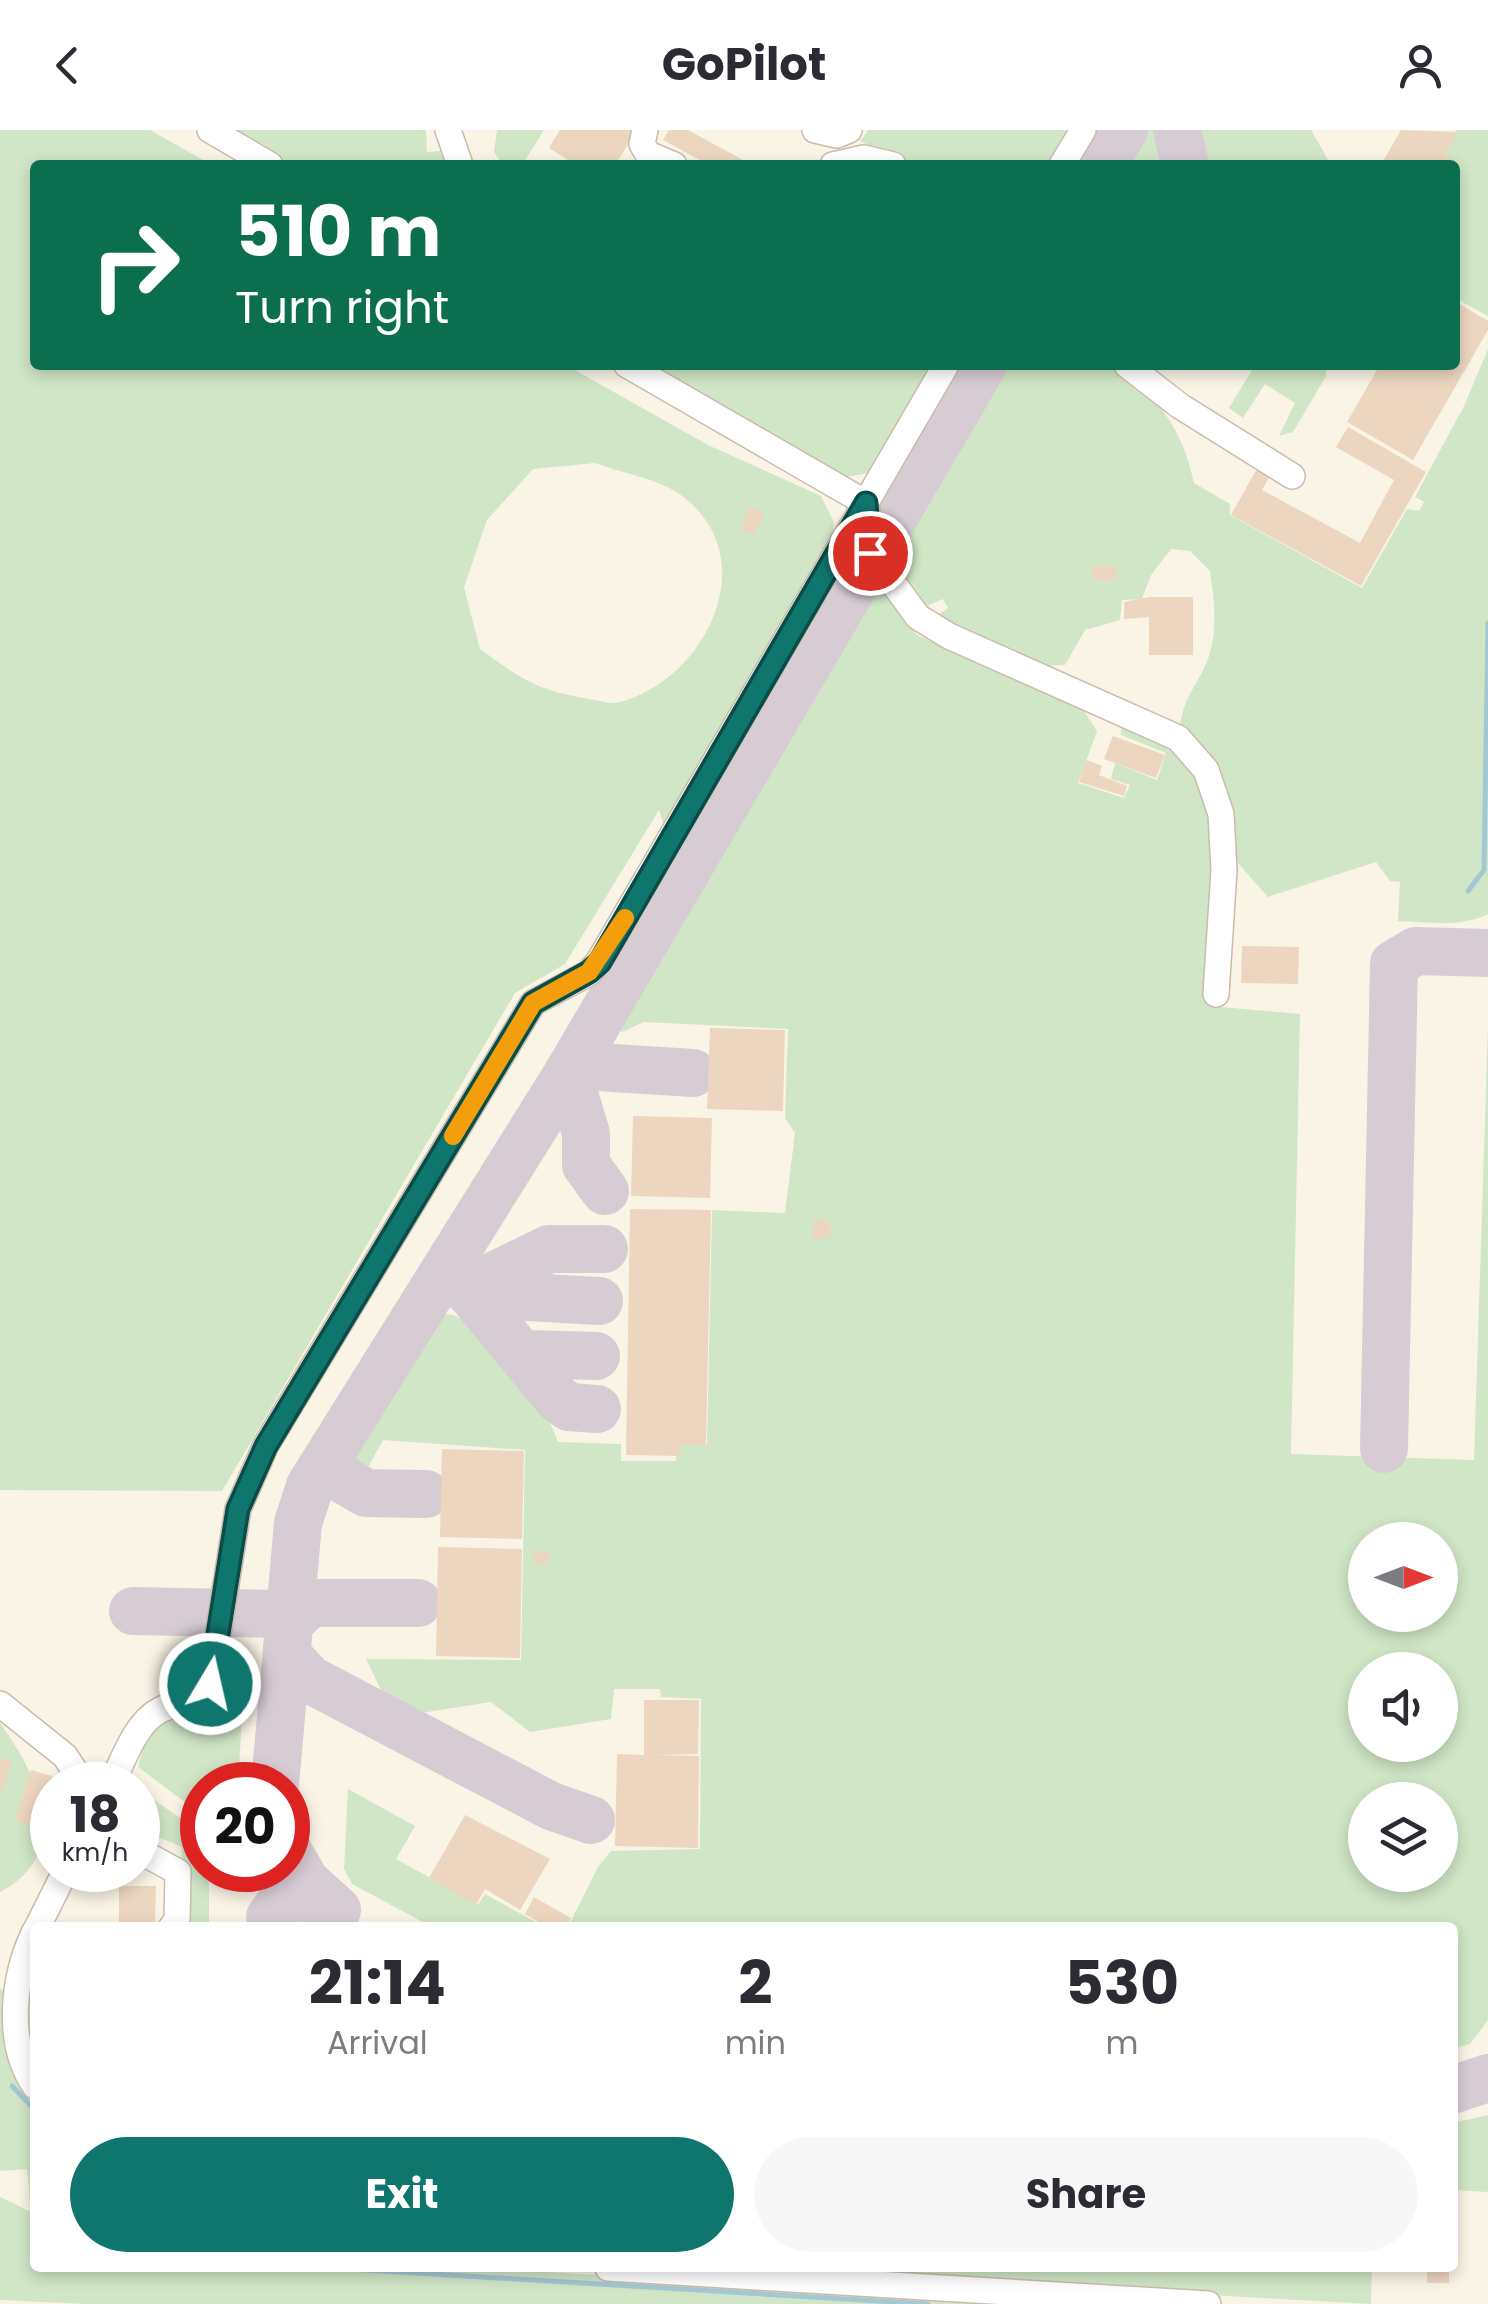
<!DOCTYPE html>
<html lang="en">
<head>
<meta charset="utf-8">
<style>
  :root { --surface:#fff; --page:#f7f7f7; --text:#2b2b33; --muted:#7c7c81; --accent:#0f766e }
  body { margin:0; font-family:Poppins,sans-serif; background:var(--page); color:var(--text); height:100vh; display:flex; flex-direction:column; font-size:38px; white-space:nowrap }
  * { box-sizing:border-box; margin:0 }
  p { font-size:32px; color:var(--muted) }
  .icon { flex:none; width:55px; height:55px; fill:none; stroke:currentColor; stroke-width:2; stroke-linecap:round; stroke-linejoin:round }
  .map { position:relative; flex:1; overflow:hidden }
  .drawer { position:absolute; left:30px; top:1792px; width:1428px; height:350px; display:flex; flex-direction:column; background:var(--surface); border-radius:10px; box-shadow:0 5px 15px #0003 }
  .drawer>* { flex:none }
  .hud { position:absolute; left:30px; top:30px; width:1430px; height:210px; border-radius:10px; box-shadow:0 5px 15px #0003; background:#0b6e4f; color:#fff; overflow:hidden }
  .needle { width:65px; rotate:90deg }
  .buttons { position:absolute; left:1348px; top:1392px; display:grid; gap:20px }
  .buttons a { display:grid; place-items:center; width:110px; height:110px; border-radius:50%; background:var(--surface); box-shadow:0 5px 15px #0003; font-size:50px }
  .speed { position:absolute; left:30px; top:1632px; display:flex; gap:20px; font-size:50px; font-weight:700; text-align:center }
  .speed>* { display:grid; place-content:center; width:130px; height:130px; border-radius:50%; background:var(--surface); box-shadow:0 5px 15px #0003; line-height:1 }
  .speed small { font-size:25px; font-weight:400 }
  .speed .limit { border:15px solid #d22; background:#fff; color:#111 }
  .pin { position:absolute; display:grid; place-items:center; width:85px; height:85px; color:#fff; margin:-42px; border:5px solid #fff; border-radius:50%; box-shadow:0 2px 10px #0007 }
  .me { position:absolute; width:110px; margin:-55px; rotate:9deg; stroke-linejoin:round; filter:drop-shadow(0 0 8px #0008) }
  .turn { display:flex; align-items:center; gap:35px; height:210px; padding:0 40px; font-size:45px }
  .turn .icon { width:130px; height:130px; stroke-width:2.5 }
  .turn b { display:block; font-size:70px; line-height:85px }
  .eta { display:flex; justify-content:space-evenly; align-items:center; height:170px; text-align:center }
  .eta b { font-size:60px; font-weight:700; line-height:70px }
  .primary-button { display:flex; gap:20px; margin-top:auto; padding:20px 40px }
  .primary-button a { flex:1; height:115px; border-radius:60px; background:var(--accent); color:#fff; font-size:40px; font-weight:700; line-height:115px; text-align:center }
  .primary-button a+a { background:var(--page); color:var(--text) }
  header { display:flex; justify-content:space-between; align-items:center; height:130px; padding:0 40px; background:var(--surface); font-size:45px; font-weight:700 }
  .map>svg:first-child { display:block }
  .green { fill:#d0e6c6; fill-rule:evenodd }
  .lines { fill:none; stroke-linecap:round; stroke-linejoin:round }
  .stream { stroke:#a4c7d2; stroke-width:5 }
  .taxiway { stroke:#d8ccd4; stroke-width:48 }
  .building { fill:#ecd6c0 }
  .minor-casing { stroke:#cabcad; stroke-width:28 }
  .minor { stroke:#fff; stroke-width:25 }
  .route-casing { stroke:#0a4d48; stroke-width:25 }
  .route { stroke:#0f766e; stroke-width:18 }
  .slow { stroke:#f59e0b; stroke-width:18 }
</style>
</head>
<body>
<header><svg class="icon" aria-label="back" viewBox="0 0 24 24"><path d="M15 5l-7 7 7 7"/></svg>GoPilot<svg class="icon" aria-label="person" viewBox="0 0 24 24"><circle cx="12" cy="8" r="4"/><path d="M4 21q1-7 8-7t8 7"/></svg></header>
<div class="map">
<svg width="1488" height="2174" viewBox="0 0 1488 2174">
  <rect width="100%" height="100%" fill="#faf4e6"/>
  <g class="green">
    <path d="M0 0H150L212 35H35V235H566L708 315 821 366 834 392 831 418 665 699 659 680 565 834 515 863 222 1361 0 1360ZM595 333C621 343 660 349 681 365 766 428 706 549 620 572 611 575 598 570 589 569 534 559 525 551 480 519L464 457 487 390 533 339Z"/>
    <polygon points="227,0 426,0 427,22 441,21 449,33 287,35"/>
    <polygon points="497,0 544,0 522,35 500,31 494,22"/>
    <polygon points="868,0 1067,0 1068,9 1053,35 911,35 860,11"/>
    <polygon points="1139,0 1165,0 1175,35 1118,35"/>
    <polygon points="1188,0 1311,0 1331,35 1197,35"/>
    <polygon points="1456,0 1488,0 1488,186 1455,168 1455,35 1444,24"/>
    <path d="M1488 219V784C1459 798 1429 792 1398 791L1400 752 1390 751 1376 732 1268 767 1234 729 1180 598C1183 565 1199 555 1209 526 1218 498 1214 469 1210 441L1190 421 1171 419 1151 445 1142 469 1122 470 1120 490 1085 500 1065 535 1036 536 935 487 948 478 943 469 924 477 894 438 897 414 1001 235H1114C1159 268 1182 298 1194 353L1230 374V385L1362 458 1407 379 1419 381 1424 372 1415 367 1464 276Z"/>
    <polygon points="643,235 934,235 869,343 847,347"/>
    <polygon points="1255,235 1326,235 1326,246 1293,302 1279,306 1295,273 1265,254 1243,288 1229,278"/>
    <path d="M870 458 883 460 917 505 1083 579 1097 601 1078 653 1124 668 1130 655 1111 649 1115 633 1157 650 1166 623 1121 605V596C1136 601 1158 606 1171 617 1233 670 1214 797 1213 871L1221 877 1300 884 1291 1324 1474 1330 1488 897V1890L1470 1914 1453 1919 1452 1798 568 1797 598 1737 611 1721 700 1719 701 1569 661 1567 660 1559H614L611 1589 530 1602 491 1572 408 1585 382 1562 366 1529 521 1530 525 1320 383 1310 365 1343 345 1330 436 1184C487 1177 544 1272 558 1312L621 1314V1331H676L677 1315 707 1314 712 1080 785 1083 795 1003 785 988 788 899 644 892 622 902 612 895ZM1365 1410H1440V1485H1365ZM1365 1540H1440V1615H1365ZM1365 1670H1440V1745H1365Z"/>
    <path d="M244 1554 238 1655H202V1685L138 1637C141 1625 147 1602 156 1592 173 1576 220 1554 244 1554Z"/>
    <path d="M0 1593C38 1645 75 1723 0 1762Z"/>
    <polygon points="138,1659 202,1703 202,1740 209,1740 209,1797 179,1797 182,1717 156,1706 138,1710"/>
    <polygon points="348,1659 415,1696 396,1729 478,1774 485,1764 545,1797 432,1797 352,1754 344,1739"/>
    <polygon points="0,1858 8,1866 24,1955 35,1970 35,2138 479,2138 1086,2174 87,2174 0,2170 0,2067 31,2082 27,2039 0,2041"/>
    <polygon points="1488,1985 1488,2062 1453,2060 1453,1993"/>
    <polygon points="717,2138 1372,2138 1371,2174"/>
  </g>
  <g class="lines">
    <g class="stream">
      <polyline points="1468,761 1484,740 1488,493"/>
      <polyline points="12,1956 35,1980"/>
      <polyline points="333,2138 928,2174"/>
    </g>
    <g class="taxiway">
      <polyline points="1177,0 1185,35"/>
      <polyline points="1103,35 1124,0"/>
      <polyline points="605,1061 586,1035 586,1004 568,943 598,937 693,943"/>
      <polyline points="452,1134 458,1148 483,1151 549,1119 604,1119"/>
      <polyline points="458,1148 558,1269 569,1277 597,1279"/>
      <polyline points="464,1158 490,1165 599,1171"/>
      <polyline points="518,1220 528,1224 596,1226"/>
      <polyline points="1384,1319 1394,834 1416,821 1488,823"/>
      <polyline points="322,1337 366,1363 426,1364"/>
      <polyline points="133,1481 281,1484 292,1474"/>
      <polyline points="281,1484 290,1492 310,1473 418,1473"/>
      <polyline points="289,1527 309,1549 551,1676 591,1690"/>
      <polyline points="275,1655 298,1393 310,1356 568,943 983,235"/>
      <polyline points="270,1787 283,1769 294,1765 337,1780 306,1752 288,1721"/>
      <polyline points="1452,1960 1488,1948"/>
    </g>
  </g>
  <g class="building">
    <polygon points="560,0 637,0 615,35 576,35 549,18"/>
    <polygon points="669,0 688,0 743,30 740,35 709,35 663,10"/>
    <polygon points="1401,0 1459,2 1444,24 1454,31 1452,35 1381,35"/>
    <polygon points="1455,171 1488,191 1488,200 1413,330 1347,292 1380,235 1455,235"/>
    <polygon points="1348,297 1426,342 1361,456 1231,385 1260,333 1273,340 1262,360 1360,413 1394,350 1336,317"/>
    <polygon points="749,377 764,383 755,405 740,399"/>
    <rect x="1092" y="436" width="25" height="14"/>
    <polygon points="1149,467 1193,467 1193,525 1149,525 1149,487 1124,489 1124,472"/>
    <polygon points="1113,606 1165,625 1156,648 1104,629"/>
    <polygon points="1086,630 1102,636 1099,645 1127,656 1124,666 1079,652"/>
    <polygon points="1242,816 1299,817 1298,854 1241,853"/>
    <polygon points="710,898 785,900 783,981 707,979"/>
    <polygon points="633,986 712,988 710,1068 631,1066"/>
    <polygon points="630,1079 711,1080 706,1315 681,1315 680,1326 626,1325"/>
    <polygon points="814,1089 830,1090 830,1108 813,1108"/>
    <polygon points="442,1319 524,1321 522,1409 440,1407"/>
    <polygon points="438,1417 522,1419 520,1528 436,1526"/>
    <polygon points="534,1421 549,1421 548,1435 534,1435"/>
    <polygon points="644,1570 699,1570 698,1624 655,1625 699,1626 698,1718 615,1716 617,1624 644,1625"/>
    <polygon points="0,1628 12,1631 1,1666 0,1666"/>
    <polygon points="31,1640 52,1646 36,1697 15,1691"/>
    <polygon points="465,1685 550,1729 520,1780 485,1759 476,1775 429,1748"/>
    <polygon points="119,1756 156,1756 155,1794 119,1794"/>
    <polygon points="534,1767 571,1788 566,1798 549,1798 525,1784"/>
    <rect x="1427" y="2138" width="22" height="15"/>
  </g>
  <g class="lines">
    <defs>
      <g id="minor">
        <polyline points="210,0 270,35"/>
        <polyline points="448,0 460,35"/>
        <polyline points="645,0 642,14 648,24 674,35"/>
        <polyline points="815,0 837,5 849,0"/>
        <polyline points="833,35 864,28 893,35"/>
        <polyline points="1062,35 1083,0"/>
        <polyline points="627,235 866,373 871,423 918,487 949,506 1178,608 1206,640 1221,684 1224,740 1216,864"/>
        <polyline points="1127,235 1180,276 1292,346"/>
        <polyline points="0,1574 65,1626 84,1655"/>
        <path d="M111 1655C123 1631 135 1593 160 1580 179 1571 196 1571 210 1555L238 1379 266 1315 533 873 589 843 599 831 946 235"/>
        <polyline points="138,1720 178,1742 177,1790 171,1798"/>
        <polyline points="37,1798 66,1740"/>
        <path d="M35 1801C13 1846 5 1913 35 1956"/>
        <polyline points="608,2138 1208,2174"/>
      </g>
    </defs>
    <use href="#minor" class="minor-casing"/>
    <use href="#minor" class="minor"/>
  </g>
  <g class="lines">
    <defs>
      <polyline id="route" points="210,1554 238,1379 266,1316 533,873 589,842 600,832 866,373 870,423"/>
    </defs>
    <use href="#route" class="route-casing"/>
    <use href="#route" class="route"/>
    <polyline class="slow" points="453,1006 533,873 589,842 625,788"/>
  </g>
</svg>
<div class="buttons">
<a><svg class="needle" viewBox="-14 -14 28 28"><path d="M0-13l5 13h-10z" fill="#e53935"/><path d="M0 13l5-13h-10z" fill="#7c7c81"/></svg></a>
<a><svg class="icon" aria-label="sound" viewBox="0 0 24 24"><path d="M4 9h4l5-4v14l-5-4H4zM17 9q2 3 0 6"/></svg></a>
<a><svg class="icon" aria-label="layers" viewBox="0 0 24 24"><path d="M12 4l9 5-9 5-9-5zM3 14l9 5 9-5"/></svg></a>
</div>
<div class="speed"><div>18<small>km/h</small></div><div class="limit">20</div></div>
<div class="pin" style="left:870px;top:423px;background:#d93025"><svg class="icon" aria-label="arrive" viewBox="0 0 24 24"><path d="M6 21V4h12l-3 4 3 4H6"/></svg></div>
<svg class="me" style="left:210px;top:1554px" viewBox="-20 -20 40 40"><circle r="17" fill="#0f766e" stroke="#fff" stroke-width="3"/><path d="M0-11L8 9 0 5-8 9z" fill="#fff"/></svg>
<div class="hud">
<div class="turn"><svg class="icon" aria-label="right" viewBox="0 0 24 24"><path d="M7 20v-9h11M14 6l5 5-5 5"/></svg><div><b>510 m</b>Turn right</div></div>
</div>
<section class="drawer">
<div class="eta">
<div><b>21:14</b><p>Arrival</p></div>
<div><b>2</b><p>min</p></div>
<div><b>530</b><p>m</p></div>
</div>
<div class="primary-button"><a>Exit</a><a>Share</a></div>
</section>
</div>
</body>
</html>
